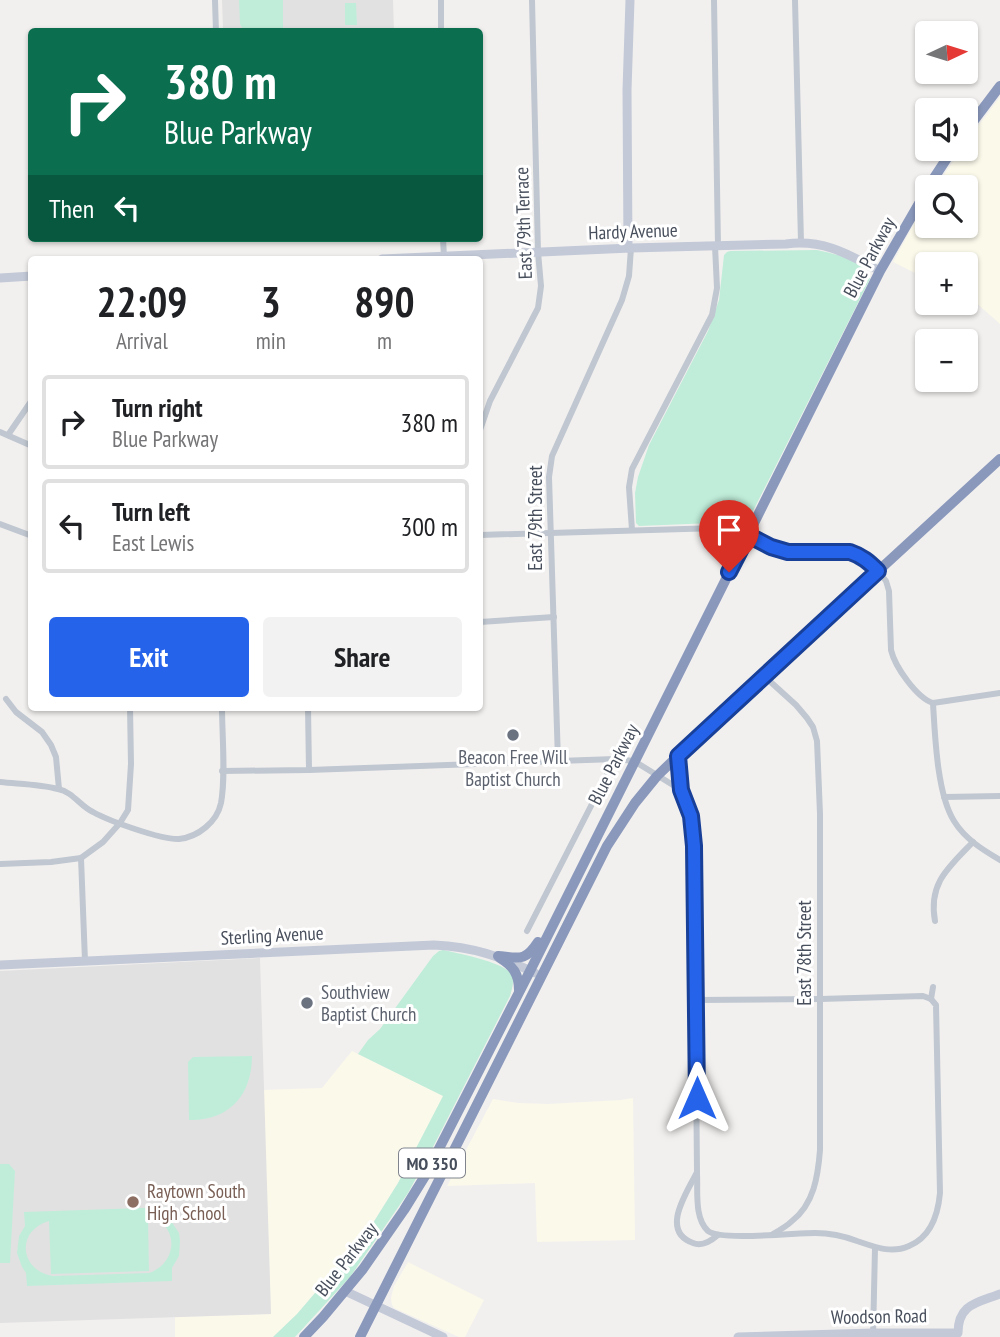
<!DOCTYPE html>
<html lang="en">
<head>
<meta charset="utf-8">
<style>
  :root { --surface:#fff; --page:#f2f2f2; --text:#202124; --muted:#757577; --line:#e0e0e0; --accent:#2563eb }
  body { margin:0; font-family:"PT Sans Narrow",sans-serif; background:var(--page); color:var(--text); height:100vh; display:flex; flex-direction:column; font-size:26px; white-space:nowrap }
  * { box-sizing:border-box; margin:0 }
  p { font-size:23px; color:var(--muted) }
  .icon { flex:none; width:38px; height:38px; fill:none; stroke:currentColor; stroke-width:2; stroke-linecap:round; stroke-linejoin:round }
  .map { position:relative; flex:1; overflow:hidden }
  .sheet { position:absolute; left:28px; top:256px; width:455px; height:455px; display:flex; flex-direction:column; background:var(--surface); border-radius:7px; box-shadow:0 2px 5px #0004 }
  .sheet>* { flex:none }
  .hud { position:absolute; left:28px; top:28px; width:455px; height:214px; border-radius:7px; box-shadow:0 2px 5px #0004; background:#0b6e4f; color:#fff; overflow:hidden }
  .needle { width:46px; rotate:86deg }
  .fabs { position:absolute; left:915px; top:21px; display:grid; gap:14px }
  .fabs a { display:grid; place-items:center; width:63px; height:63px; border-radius:7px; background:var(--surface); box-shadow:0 2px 5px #0004; font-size:35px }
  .pin { position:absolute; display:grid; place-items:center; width:60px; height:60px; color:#fff; margin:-72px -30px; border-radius:50% 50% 50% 0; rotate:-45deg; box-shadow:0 0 7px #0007 }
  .pin .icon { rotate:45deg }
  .me { position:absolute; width:77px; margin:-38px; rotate:0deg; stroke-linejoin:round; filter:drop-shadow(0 0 5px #0008) }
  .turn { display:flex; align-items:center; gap:24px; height:147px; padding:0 21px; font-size:32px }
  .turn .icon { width:91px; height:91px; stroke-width:2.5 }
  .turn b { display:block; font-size:49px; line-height:60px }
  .then { display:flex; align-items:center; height:66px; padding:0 21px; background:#0003; gap:14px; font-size:26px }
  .eta { display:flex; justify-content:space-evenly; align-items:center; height:119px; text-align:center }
  .eta b { font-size:42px; font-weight:600; line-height:49px }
  .action { display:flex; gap:14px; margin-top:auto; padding:14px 21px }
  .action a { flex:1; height:80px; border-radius:7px; background:var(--accent); color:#fff; font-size:28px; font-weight:600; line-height:80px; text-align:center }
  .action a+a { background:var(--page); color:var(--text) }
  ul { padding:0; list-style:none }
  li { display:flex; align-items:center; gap:21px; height:94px; margin:0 14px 10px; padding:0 7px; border:4px solid var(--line); border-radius:7px }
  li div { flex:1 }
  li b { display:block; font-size:26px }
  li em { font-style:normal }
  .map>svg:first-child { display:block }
  .commercial { fill:#fbf9ea }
  .education { fill:#e2e1e1 }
  .green { fill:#c0edda; fill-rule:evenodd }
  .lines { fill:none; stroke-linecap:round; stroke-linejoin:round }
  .street { stroke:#c0c7d0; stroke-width:6 }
  .secondary { stroke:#c3c9d7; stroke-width:9 }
  .highway { stroke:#8a98bb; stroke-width:10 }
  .route-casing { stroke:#184099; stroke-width:18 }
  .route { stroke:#2563eb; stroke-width:12 }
  .worship-dot { fill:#6b7280; stroke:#fff; stroke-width:2.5 }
  .education-dot { fill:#8d6e63; stroke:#fff; stroke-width:2.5 }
  .labels { text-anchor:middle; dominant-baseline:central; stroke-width:6; stroke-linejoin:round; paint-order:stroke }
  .shield { fill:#fff; stroke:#7f848d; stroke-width:2 }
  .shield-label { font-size:18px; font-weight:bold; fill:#484f5c }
  .street-label { font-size:19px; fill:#484f5c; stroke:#fff }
  .worship-label { font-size:19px; fill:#5b616d; stroke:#fff }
  .education-label { font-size:19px; fill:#785e54; stroke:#fff; text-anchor:start }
</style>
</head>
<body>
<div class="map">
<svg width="1000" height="1337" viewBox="0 0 1000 1337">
  <rect width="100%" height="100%" fill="#f2f0ef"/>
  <g class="commercial">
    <polygon points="1000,97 1000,324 974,301 966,297 966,264 928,264 927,279 893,262 927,200 928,226 966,226 966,187 935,187 962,149 966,149 966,142"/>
    <polygon points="352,1051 444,1096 398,1183 368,1231 297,1314 273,1337 175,1337 175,1317 271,1314 263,1090 322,1088"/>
    <polygon points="633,1098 635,1240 537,1242 535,1183 447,1186 493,1099 518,1103 548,1104 621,1100"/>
    <polygon points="408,1262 484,1300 465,1337 459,1337 394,1308 392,1305 391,1298 394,1286"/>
  </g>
  <g class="education">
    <polygon points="222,0 393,0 394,31 223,31"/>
    <polygon points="260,958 271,1314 0,1323 0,971"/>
  </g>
  <g class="green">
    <polygon points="239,0 283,0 283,31 244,31 240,24"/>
    <polygon points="345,3 356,3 357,25 345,25"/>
    <path d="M817 250C834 254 865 259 870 279L752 513 738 522 639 526 636 523 635 493 638 477 649 445 708 331 719 300 724 255 727 252 730 251Z"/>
    <path d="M443 950C457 953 504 962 511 974 515 981 512 989 510 996L433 1147 408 1193 350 1277 295 1337H273L297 1314 368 1231 398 1183 443 1096 358 1054 368 1040 380 1029 433 956 439 951Z"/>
    <path d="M252 1056C252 1094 230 1121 189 1120L188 1062 193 1057Z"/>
    <polygon points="0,1164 9,1164 15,1171 10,1263 0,1263"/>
    <path d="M170 1207 171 1221 179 1233 180 1241 179 1256 172 1268V1281L27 1286 26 1273 22 1267 17 1253 19 1236 25 1226 24 1212ZM148 1218C179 1222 179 1263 149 1273L53 1276C20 1271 15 1231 49 1221L51 1274 149 1271Z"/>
  </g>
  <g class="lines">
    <g class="street">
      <polyline points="215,0 216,32"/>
      <polyline points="441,0 441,32"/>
      <polyline points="714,0 718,246"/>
      <polyline points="795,0 801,242"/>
      <polyline points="443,238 444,257"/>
      <polyline points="480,430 490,401 538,308 541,286 538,252 532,0"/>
      <polyline points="0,432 32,446"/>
      <polyline points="8,435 32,400"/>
      <polyline points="0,524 32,536"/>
      <polyline points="632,530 629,487 632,469 712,315 717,288 715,246"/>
      <polyline points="480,535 752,527"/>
      <path d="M878 571 886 581 889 591 891 650C895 667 917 698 933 703"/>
      <polyline points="480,622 554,617"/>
      <path d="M764 676 796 705 807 718 813 727 817 741 820 814V1150C818 1176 814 1204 792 1221 787 1226 780 1230 773 1234"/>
      <polyline points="6,699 16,712 42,732 51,745 56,757 59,789"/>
      <path d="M933 703C935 736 937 794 954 821 965 839 983 850 1000 860"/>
      <polyline points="933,703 1000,693"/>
      <polyline points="308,707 309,770"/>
      <path d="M678 756 681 790 691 816 694 846 697 1172C688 1191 659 1231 693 1243 702 1247 711 1241 718 1235"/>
      <polyline points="558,761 549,477 552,456 622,300 629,276 631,248"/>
      <polyline points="222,771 309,770 615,759 634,761 681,790"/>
      <path d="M0 782C19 784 40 784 58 789 73 792 80 806 93 812 109 821 162 840 179 839 198 837 217 822 221 803 226 776 222 735 222 707"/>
      <polyline points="944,797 1000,796"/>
      <polyline points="81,858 85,961"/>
      <polyline points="0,864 51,862 81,858 103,842 120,823 128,810 131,764 130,707"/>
      <path d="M935 921C928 883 949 867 973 842"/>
      <polyline points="527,931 615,759"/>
      <polyline points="931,999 933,987"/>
      <polyline points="696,1000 820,999 923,996 931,999"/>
      <path d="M697 1174C698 1191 694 1218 708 1231 720 1241 795 1233 815 1233 829 1233 844 1236 857 1241 875 1247 891 1254 909 1246 931 1237 938 1215 940 1193L936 1005 931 999"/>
      <polyline points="873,1337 875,1248"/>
    </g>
    <g class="secondary">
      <polyline points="628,248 627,90 630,0"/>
      <path d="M382 259 631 248 786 244C823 239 848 254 880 271"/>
      <polyline points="0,278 32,276"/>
      <path d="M748 535 771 547 788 552H850C862 556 869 562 878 571"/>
      <path d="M0 965 434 945C474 947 499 956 535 973"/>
      <polyline points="345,1291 443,1337"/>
      <path d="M738 1337 873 1333H958C958 1304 977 1303 1000 1294"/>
    </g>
    <g class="highway">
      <polyline points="966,131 1000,86"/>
      <polyline points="928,187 953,149"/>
      <path d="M498 956C519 958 525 962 538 942"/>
      <path d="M500 958C513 966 519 974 519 990"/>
      <polyline points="304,1337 323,1317 363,1269 404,1210 425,1176 530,971 880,271 928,188"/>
      <polyline points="360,1337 607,846 635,803 657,776 703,732 1000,459"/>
    </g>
  </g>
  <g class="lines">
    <defs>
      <path id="route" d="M697 1098 694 846 691 816 681 790 678 756 878 571C869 562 862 556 850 552H788L771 547 748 535 729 572"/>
    </defs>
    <use href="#route" class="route-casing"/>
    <use href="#route" class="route"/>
  </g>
  <g class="worship-dot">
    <circle cx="513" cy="735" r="7"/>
    <circle cx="307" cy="1003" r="7"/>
  </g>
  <circle class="education-dot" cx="133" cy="1202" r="7"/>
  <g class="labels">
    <rect class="shield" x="399" y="1148.5" width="66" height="29" rx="5"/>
    <g class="shield-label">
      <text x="432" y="1163">MO 350</text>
    </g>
    <g class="street-label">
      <text transform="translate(523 223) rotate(-92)">East 79th Terrace</text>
      <text transform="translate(633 231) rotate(-2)">Hardy Avenue</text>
      <text transform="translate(869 257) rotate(-62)">Blue Parkway</text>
      <text transform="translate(535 518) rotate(-90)">East 79th Street</text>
      <text transform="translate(613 764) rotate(-63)">Blue Parkway</text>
      <text transform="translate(272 935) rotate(-3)">Sterling Avenue</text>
      <text transform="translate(804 953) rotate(-90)">East 78th Street</text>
      <text transform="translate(346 1259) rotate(-52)">Blue Parkway</text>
      <text transform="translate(879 1316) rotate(-1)">Woodson Road</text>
    </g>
    <g class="worship-label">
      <text x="513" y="757">Beacon Free Will<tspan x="513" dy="22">Baptist Church</tspan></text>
      <text x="321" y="992" text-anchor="start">Southview<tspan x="321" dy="22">Baptist Church</tspan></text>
    </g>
    <g class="education-label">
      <text x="147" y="1191">Raytown South<tspan x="147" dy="22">High School</tspan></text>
    </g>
  </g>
</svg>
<div class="fabs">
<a><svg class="needle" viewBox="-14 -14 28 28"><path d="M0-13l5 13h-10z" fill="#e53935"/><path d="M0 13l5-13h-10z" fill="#757577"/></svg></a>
<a><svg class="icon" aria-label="sound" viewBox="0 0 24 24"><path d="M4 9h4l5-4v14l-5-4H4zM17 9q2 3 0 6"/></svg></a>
<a><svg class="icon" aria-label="search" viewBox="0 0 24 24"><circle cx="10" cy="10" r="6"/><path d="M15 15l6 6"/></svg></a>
<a>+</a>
<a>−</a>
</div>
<div class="pin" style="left:729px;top:572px;background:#d93025"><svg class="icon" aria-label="arrive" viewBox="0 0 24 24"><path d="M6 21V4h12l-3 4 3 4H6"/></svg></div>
<svg class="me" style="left:697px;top:1098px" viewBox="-20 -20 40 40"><path d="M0-17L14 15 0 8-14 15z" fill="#2563eb" stroke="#fff" stroke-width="4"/></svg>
<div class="hud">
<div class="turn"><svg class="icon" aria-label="right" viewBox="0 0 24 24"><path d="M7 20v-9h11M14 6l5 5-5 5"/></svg><div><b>380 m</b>Blue Parkway</div></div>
<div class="then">Then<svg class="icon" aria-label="left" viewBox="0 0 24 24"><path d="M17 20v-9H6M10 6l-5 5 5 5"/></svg></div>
</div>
<section class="sheet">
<div class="eta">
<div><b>22:09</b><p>Arrival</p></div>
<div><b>3</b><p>min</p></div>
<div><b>890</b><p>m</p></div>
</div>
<ul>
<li><svg class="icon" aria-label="right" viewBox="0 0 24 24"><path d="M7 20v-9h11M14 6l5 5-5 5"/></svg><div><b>Turn right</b><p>Blue Parkway</p></div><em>380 m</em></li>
<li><svg class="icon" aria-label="left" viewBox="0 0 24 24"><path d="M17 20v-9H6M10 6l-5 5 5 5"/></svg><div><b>Turn left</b><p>East Lewis</p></div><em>300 m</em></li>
</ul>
<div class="action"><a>Exit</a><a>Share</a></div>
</section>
</div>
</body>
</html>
